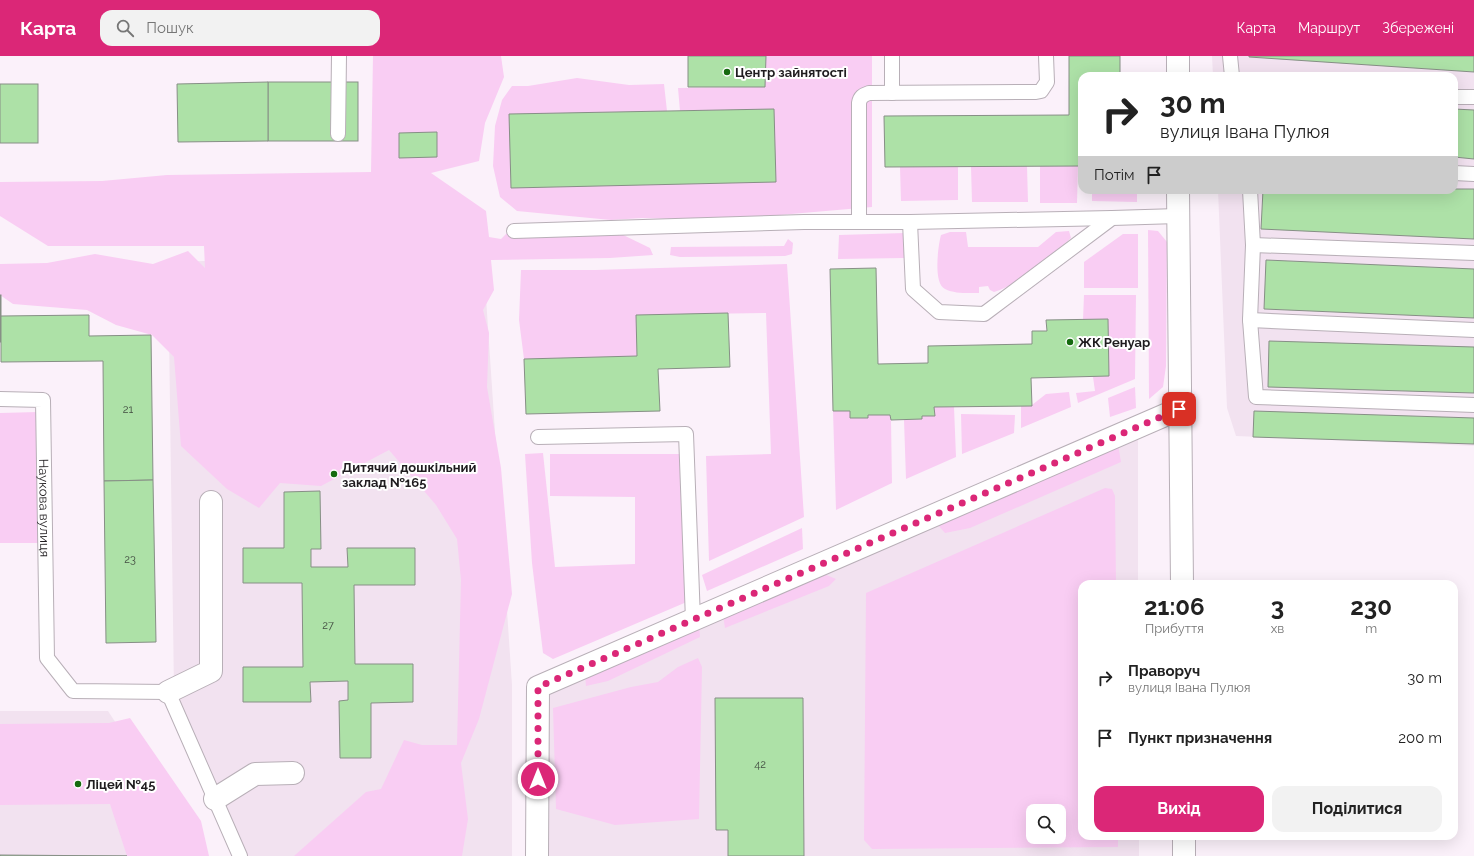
<!DOCTYPE html>
<html lang="uk">
<head>
<meta charset="utf-8">
<style>
  :root { --surface:#fff; --page:#f2f2f2; --text:#222; --muted:#767676; --accent:#db2777 }
  body { margin:0; font-family:Raleway,sans-serif; background:var(--page); color:var(--text); height:100vh; display:flex; flex-direction:column; font-size:15px; white-space:nowrap }
  * { box-sizing:border-box; margin:0 }
  p { font-size:13px; color:var(--muted) }
  .icon { flex:none; width:22px; height:22px; fill:none; stroke:currentColor; stroke-width:2; stroke-linecap:round; stroke-linejoin:round }
  .map { position:relative; flex:1; overflow:hidden }
  .details { position:absolute; left:1078px; top:524px; width:380px; height:260px; display:flex; flex-direction:column; background:var(--surface); border-radius:12px; box-shadow:0 4px 16px #0002 }
  .details>* { flex:none }
  .banner { position:absolute; left:1078px; top:16px; width:380px; height:122px; border-radius:12px; box-shadow:0 4px 16px #0002; background:#fff; color:var(--text); overflow:hidden }
  .fabs { position:absolute; left:1026px; top:748px; display:grid; gap:8px }
  .fabs a { display:grid; place-items:center; width:40px; height:40px; border-radius:8px; background:var(--surface); box-shadow:0 4px 16px #0002; font-size:20px }
  .pin { position:absolute; display:grid; place-items:center; width:34px; height:34px; color:#fff; margin:-17px; border-radius:8px; box-shadow:0 2px 6px #0006 }
  .me { position:absolute; width:44px; margin:-22px; rotate:0deg; stroke-linejoin:round; filter:drop-shadow(0 0 3px #0008) }
  .turn { display:flex; align-items:center; gap:14px; height:84px; padding:0 16px; font-size:18px }
  .turn .icon { width:52px; height:52px; stroke-width:2.5 }
  .turn b { display:block; font-size:28px; line-height:34px }
  .then { display:flex; align-items:center; height:38px; padding:0 16px; background:#0003; gap:8px; font-size:15px }
  .eta { display:flex; justify-content:space-evenly; align-items:center; height:68px; text-align:center }
  .eta b { font-size:24px; font-weight:700; line-height:28px }
  .primary-button { display:flex; gap:8px; margin-top:auto; padding:8px 16px }
  .primary-button a { flex:1; height:46px; border-radius:12px; background:var(--accent); color:#fff; font-size:16px; font-weight:700; line-height:46px; text-align:center }
  .primary-button a+a { background:var(--page); color:var(--text) }
  ul { padding:0; list-style:none }
  li { display:flex; align-items:center; gap:12px; height:60px; padding:0 16px }
  li div { flex:1 }
  li b { display:block; font-size:15px }
  li em { font-style:normal }
  header { display:flex; align-items:center; gap:24px; box-sizing:border-box; height:56px; padding:0 20px; background:var(--accent); color:#fff }
  header strong { font-size:19px }
  nav { display:flex; gap:22px; margin-inline-start:auto; font-size:14px }
  .search { width:280px; height:36px; background:var(--page); display:flex; align-items:center; gap:10px; box-sizing:border-box; padding:0 14px; border-radius:12px; color:var(--muted); font-size:15px }
  .map>svg:first-child { display:block }
  .built { fill:#f2e2f0; fill-rule:evenodd }
  .green { fill:#f9cdf3; fill-rule:evenodd }
  .building { fill:#ade1a7; stroke:#878f86 }
  .lines { fill:none; stroke-linecap:round; stroke-linejoin:round }
  .lane-casing { stroke:#b8afb7; stroke-width:16 }
  .street-casing { stroke:#b8afb7; stroke-width:24 }
  .lane { stroke:#fff; stroke-width:14 }
  .street { stroke:#fff; stroke-width:22 }
  .route { stroke:#db2777; stroke-width:7; stroke-dasharray:0 12.6 }
  .poi-dot { fill:#156a0f; stroke:#fff; stroke-width:1.5 }
  .labels { text-anchor:middle; dominant-baseline:central; stroke-width:4; stroke-linejoin:round; paint-order:stroke }
  .number-label { font-size:11px; fill:#424d41 }
  .poi-label { font-size:13px; font-weight:bold; fill:#1f1c1f; stroke:#fff; text-anchor:start }
  .street-label { font-size:13px; fill:#1f1c1f; stroke:#fff }
</style>
</head>
<body>
<header>
<strong>Карта</strong>
<div class="search"><svg class="icon" aria-label="search" viewBox="0 0 24 24"><circle cx="10" cy="10" r="6"/><path d="M15 15l6 6"/></svg>Пошук</div>
<nav><a>Карта</a><a>Маршрут</a><a>Збережені</a></nav>
</header>
<div class="map">
<svg width="1474" height="800" viewBox="0 0 1474 800">
  <rect width="100%" height="100%" fill="#fbf1fa"/>
  <g class="built">
    <polygon points="1212,0 1474,0 1474,390 1236,380 1227,352 1218,134 1454,134 1454,20 1213,20"/>
    <polygon points="483,197 512,629 512,800 246,800 174,635 168,206"/>
    <path d="M1138 381V528H1082V780H1139V800H546L544 644 554 631ZM1033 755H1059V781H1033Z"/>
    <polygon points="0,655 108,655 203,800 0,800"/>
  </g>
  <g class="green">
    <polygon points="373,0 501,0 504,21 485,67 479,105 431,117 486,155 489,181 501,183 507,177 617,176 650,192 653,199 610,202 491,204 494,234 483,254 489,277 487,331 501,412 512,538 479,663 461,707 468,763 462,800 294,800 366,736 381,733 404,684 422,689 457,689 461,524 457,483 436,449 389,394 321,430 280,427 259,452 227,433 181,390 174,301 152,279 116,269 87,254 13,248 0,239 0,208 47,207 95,198 153,208 188,195 205,212 204,190 48,190 0,160 0,126 102,125 167,119 371,116"/>
    <polygon points="766,0 872,0 872,151 722,164 642,162 611,164 517,155 500,141 493,110 495,70 502,44 512,30 528,30 577,22 629,29 664,28 667,55 680,55 678,32 765,31"/>
    <polygon points="1027,110 1028,146 972,146 971,111"/>
    <polygon points="1040,110 1078,110 1077,147 1040,147"/>
    <polygon points="900,111 958,111 958,144 901,145"/>
    <polygon points="1092,134 1137,134 1137,146 1092,145"/>
    <polygon points="1148,174 1158,175 1167,186 1166,310 1163,331 1149,343"/>
    <path d="M1069 175 1071 182C1050 201 1021 228 994 236L990 234 988 230 979 231V237C968 237 955 238 945 233 933 228 938 190 941 179L950 176H966L968 191H1038L1056 176Z"/>
    <polygon points="905,177 906,221 904,202 838,203 839,179"/>
    <polygon points="1123,178 1138,178 1138,232 1084,232 1084,206"/>
    <polygon points="788,183 793,187 792,198 785,200 680,201 670,199 671,191 784,190"/>
    <polygon points="787,208 804,461 709,505 706,400 771,398 766,257 636,259 637,300 524,303 519,264 521,214 595,214"/>
    <polygon points="1084,239 1136,239 1135,323 1078,347 1076,337 1095,335 1093,321 1109,320 1108,263 1083,264"/>
    <polygon points="1135,331 1136,352 1110,361 1108,342"/>
    <polygon points="1069,336 1071,351 1021,372 1021,350 1032,349 1046,338"/>
    <polygon points="934,351 954,351 956,401 906,423 904,364 922,363 922,360 934,360"/>
    <polygon points="833,355 850,355 851,362 867,362 868,359 890,359 891,364 892,427 836,454"/>
    <polygon points="38,356 38,487 0,487 0,357"/>
    <polygon points="961,358 1015,359 1014,377 962,398"/>
    <polygon points="1118,388 1121,406 970,472 945,477 937,468"/>
    <polygon points="543,397 555,511 635,508 635,441 550,440 550,398 684,398 689,545 553,603 543,597 532,507 525,398"/>
    <path d="M1105 432 1112 433 1115 440 1116 528H1082V780H1118V791L872 793 864 784 866 537ZM1033 755H1059V781H1033Z"/>
    <polygon points="802,472 803,493 707,535 702,519"/>
    <polygon points="824,518 836,523 829,530 725,572 723,559"/>
    <polygon points="699,567 700,581 608,625 586,630 585,618"/>
    <polygon points="698,602 702,611 699,763 615,769 556,753 553,652 631,631 658,626 678,611"/>
    <polygon points="130,662 201,765 209,800 127,800 110,748 0,749 0,668 109,667"/>
  </g>
  <g class="building">
    <polygon points="688,0 766,0 765,31 688,31"/>
    <polygon points="1069,0 1120,0 1120,20 1082,20 1082,110 885,111 884,60 1069,59"/>
    <polygon points="1249,0 1474,0 1474,16 1249,1"/>
    <rect x="268" y="26" width="90" height="59"/>
    <polygon points="268,26 268,85 178,86 177,28"/>
    <rect x="0" y="28" width="38" height="59"/>
    <polygon points="774,53 776,126 511,132 509,58"/>
    <polygon points="1454,53 1474,54 1474,103 1454,101"/>
    <polygon points="437,76 437,101 399,102 399,77"/>
    <polygon points="1454,133 1474,133 1474,183 1261,173 1263,134 1454,134"/>
    <polygon points="1266,204 1474,213 1474,262 1264,253"/>
    <polygon points="876,212 878,308 928,307 928,290 1032,288 1032,275 1047,275 1046,264 1108,263 1109,320 1031,322 1032,350 934,351 935,360 922,360 922,363 891,364 890,359 868,359 868,362 850,362 850,355 833,355 830,213"/>
    <rect x="0" y="239" width="1" height="47"/>
    <polygon points="728,257 730,311 658,313 660,355 526,358 524,303 637,300 636,259"/>
    <polygon points="89,259 89,280 151,279 153,424 104,425 103,305 1,306 1,260"/>
    <polygon points="1269,285 1474,291 1474,337 1268,331"/>
    <polygon points="1254,355 1474,362 1474,388 1253,381"/>
    <polygon points="153,424 156,586 106,587 104,425"/>
    <polygon points="320,435 321,493 311,493 311,511 348,511 347,492 415,492 415,529 354,529 355,608 413,608 413,646 371,647 371,702 340,702 339,645 348,644 348,625 310,626 311,646 243,646 243,611 303,611 302,527 243,527 243,492 284,492 284,436"/>
    <polygon points="715,642 803,642 804,800 728,800 728,774 716,774"/>
    <polygon points="0,799 127,800 0,800"/>
  </g>
  <g class="lines">
    <defs>
      <g id="lane">
        <polyline points="1230,0 1232,20"/>
        <polyline points="892,37 892,0"/>
        <polyline points="1454,41 1474,41"/>
        <polyline points="338,78 339,0"/>
        <polyline points="1454,117 1474,118"/>
        <polyline points="1250,134 1253,189 1250,264 1256,341 1474,349"/>
        <path d="M859 166V47C860 41 863 39 869 37L1036 36 1041 35 1047 26 1046 0"/>
        <polyline points="910,166 1112,162"/>
        <polyline points="514,175 804,166 910,166 913,233 939,256 984,258 1112,162 1178,160"/>
        <polyline points="1253,189 1474,197"/>
        <polyline points="1250,264 1474,274"/>
        <path id="s1" d="M0 343 43 344 47 602 73 635 168 636 240 800"/>
        <polyline points="538,381 686,378 693,564"/>
      </g>
      <g id="street">
        <polyline points="1178,0 1178,20"/>
        <polyline points="1178,134 1182,528"/>
        <polyline points="168,636 211,615 211,446"/>
        <polyline points="215,743 255,718 293,717"/>
        <polyline points="1184,780 1184,800"/>
        <polyline points="537,800 538,631 1179,353"/>
      </g>
    </defs>
    <use href="#lane" class="lane-casing"/>
    <use href="#street" class="street-casing"/>
    <use href="#lane" class="lane"/>
    <use href="#street" class="street"/>
  </g>
  <g class="lines">
    <polyline class="route" points="538,723 538,631 1179,353"/>
  </g>
  <g class="poi-dot">
    <circle cx="727" cy="16" r="4"/>
    <circle cx="1070" cy="286" r="4"/>
    <circle cx="334" cy="418" r="4"/>
    <circle cx="78" cy="728" r="4"/>
  </g>
  <g class="labels">
    <g class="number-label">
      <text x="128" y="353">21</text>
      <text x="130" y="503">23</text>
      <text x="328" y="569">27</text>
      <text x="760" y="708">42</text>
    </g>
    <g class="poi-label">
      <text x="735" y="16">Центр зайнятості</text>
      <text x="1078" y="286">ЖК Ренуар</text>
      <text x="342" y="411">Дитячий дошкільний<tspan x="342" dy="15">заклад №165</tspan></text>
      <text x="86" y="728">Ліцей №45</text>
    </g>
    <g class="street-label">
      <text stroke="none"><textPath href="#s1" startOffset="151">Наукова вулиця</textPath></text>
    </g>
  </g>
</svg>
<div class="fabs">
<a><svg class="icon" aria-label="search" viewBox="0 0 24 24"><circle cx="10" cy="10" r="6"/><path d="M15 15l6 6"/></svg></a>
</div>
<div class="pin" style="left:1179px;top:353px;background:#d93025"><svg class="icon" aria-label="arrive" viewBox="0 0 24 24"><path d="M6 21V4h12l-3 4 3 4H6"/></svg></div>
<svg class="me" style="left:538px;top:723px" viewBox="-20 -20 40 40"><circle r="17" fill="#db2777" stroke="#fff" stroke-width="3"/><path d="M0-11L8 9 0 5-8 9z" fill="#fff"/></svg>
<div class="banner">
<div class="turn"><svg class="icon" aria-label="right" viewBox="0 0 24 24"><path d="M7 20v-9h11M14 6l5 5-5 5"/></svg><div><b>30 m</b>вулиця Івана Пулюя</div></div>
<div class="then">Потім<svg class="icon" aria-label="arrive" viewBox="0 0 24 24"><path d="M6 21V4h12l-3 4 3 4H6"/></svg></div>
</div>
<section class="details">
<div class="eta">
<div><b>21:06</b><p>Прибуття</p></div>
<div><b>3</b><p>хв</p></div>
<div><b>230</b><p>m</p></div>
</div>
<ul>
<li><svg class="icon" aria-label="right" viewBox="0 0 24 24"><path d="M7 20v-9h11M14 6l5 5-5 5"/></svg><div><b>Праворуч</b><p>вулиця Івана Пулюя</p></div><em>30 m</em></li>
<li><svg class="icon" aria-label="arrive" viewBox="0 0 24 24"><path d="M6 21V4h12l-3 4 3 4H6"/></svg><div><b>Пункт призначення</b></div><em>200 m</em></li>
</ul>
<div class="primary-button"><a>Вихід</a><a>Поділитися</a></div>
</section>
</div>
</body>
</html>
